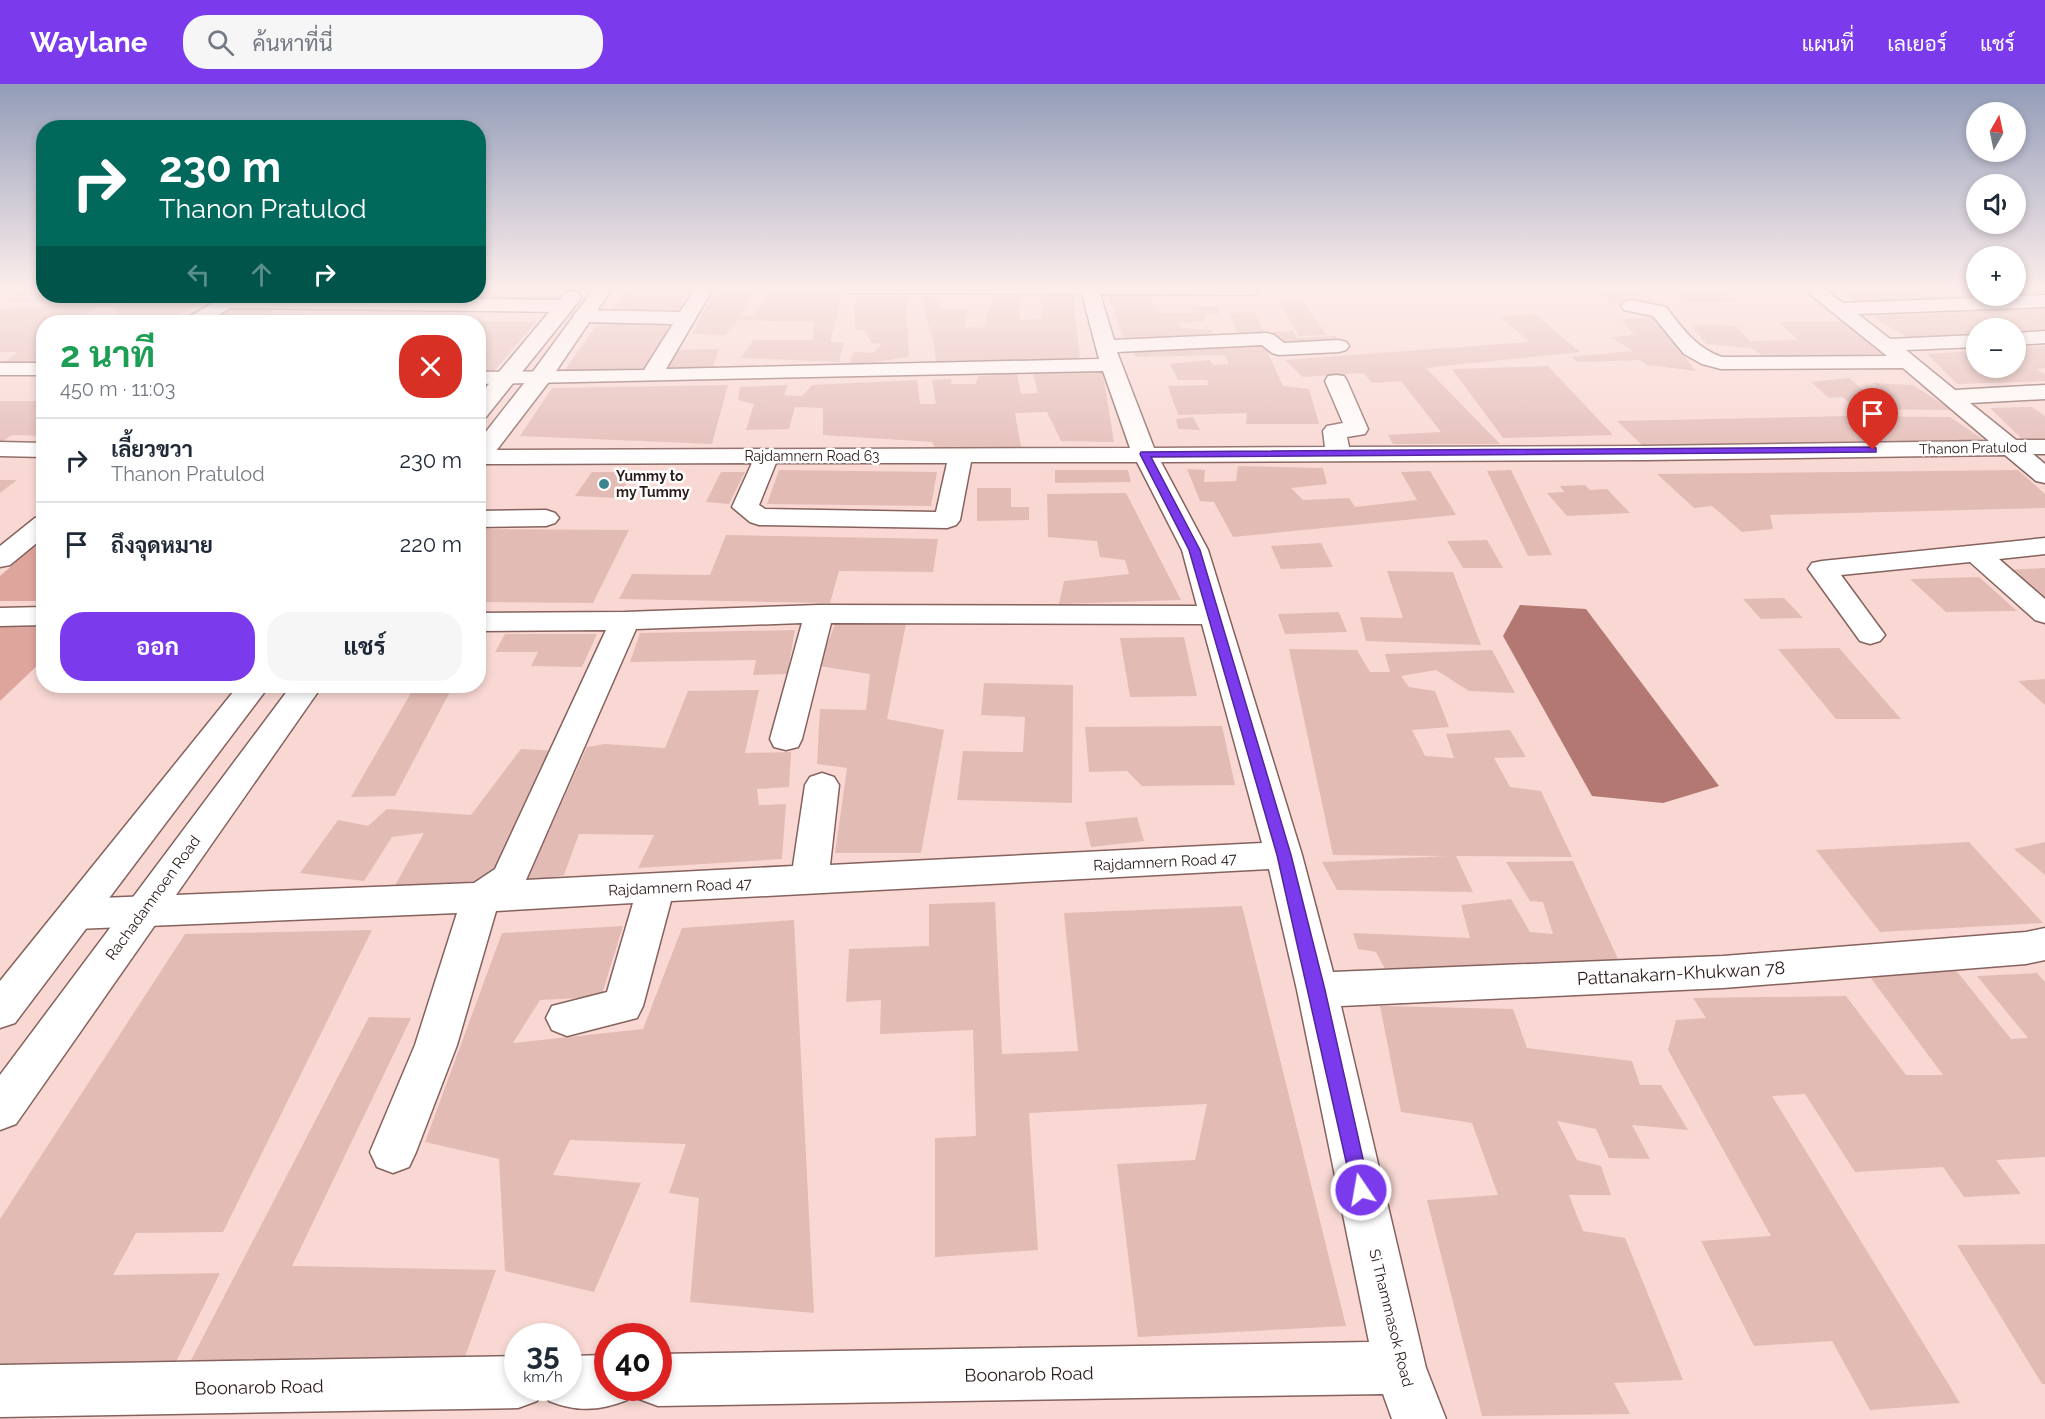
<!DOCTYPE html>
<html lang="th">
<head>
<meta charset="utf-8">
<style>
  :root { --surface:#fff; --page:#f6f6f7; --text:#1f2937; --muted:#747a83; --line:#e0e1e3; --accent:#7c3aed }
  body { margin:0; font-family:Raleway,Sarabun,sans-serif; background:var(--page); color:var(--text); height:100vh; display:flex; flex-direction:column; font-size:22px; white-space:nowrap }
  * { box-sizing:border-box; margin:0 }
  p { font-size:20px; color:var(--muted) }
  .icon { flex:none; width:33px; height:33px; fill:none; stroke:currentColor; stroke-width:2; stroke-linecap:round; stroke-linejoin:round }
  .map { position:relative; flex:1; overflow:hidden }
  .sheet { position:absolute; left:36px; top:231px; width:450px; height:378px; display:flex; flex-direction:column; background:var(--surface); border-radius:24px; box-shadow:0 3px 9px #0003 }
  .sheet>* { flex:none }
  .top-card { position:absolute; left:36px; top:36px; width:450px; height:183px; border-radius:24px; box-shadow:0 3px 9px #0003; background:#00695c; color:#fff; overflow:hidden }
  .needle { width:39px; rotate:9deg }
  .tools { position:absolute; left:1966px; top:18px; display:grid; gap:12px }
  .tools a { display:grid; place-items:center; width:60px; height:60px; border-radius:50%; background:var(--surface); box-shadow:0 3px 9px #0003; font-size:30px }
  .speed { position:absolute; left:504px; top:1239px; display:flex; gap:12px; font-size:30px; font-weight:700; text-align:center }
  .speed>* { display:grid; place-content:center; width:78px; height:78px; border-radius:50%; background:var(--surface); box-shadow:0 3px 9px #0003; line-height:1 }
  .speed small { font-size:15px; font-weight:400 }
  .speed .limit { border:9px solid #d22; background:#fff; color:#111 }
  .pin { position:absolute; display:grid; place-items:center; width:51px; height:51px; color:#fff; margin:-62px -26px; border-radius:50% 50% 50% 0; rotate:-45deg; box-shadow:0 0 6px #0007 }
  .pin .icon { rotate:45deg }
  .me { position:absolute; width:66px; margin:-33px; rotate:348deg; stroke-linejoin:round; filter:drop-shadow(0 0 4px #0008) }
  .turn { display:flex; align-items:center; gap:21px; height:126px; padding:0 24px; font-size:27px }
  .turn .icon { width:78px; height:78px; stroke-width:2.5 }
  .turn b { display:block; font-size:42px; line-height:51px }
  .lanes { display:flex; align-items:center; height:57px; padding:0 24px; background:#0003; justify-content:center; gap:30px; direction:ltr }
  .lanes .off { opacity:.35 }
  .round { display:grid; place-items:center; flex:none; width:63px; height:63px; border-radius:24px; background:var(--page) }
  .head { display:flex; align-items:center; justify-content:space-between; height:102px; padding:0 24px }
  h1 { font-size:36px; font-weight:700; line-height:45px; color:#1e9e55 }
  .action { display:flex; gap:12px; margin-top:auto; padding:12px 24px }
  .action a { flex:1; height:69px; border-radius:24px; background:var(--accent); color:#fff; font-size:24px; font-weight:700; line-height:69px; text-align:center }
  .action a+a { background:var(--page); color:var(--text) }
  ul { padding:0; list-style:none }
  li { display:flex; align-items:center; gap:18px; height:84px; padding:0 24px; border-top:2px solid var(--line) }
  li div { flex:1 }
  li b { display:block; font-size:22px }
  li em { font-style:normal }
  header { display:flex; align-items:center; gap:36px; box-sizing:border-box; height:84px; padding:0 30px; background:var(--accent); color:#fff }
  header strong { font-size:28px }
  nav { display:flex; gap:33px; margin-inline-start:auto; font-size:21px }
  .search { width:420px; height:54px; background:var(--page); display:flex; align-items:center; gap:15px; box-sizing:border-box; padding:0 21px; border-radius:24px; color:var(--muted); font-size:22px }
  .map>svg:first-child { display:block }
  .green { fill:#dea59d }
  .water { fill:#b27871 }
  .building { fill:#e3bbb5 }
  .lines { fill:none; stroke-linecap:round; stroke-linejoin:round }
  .minor-casing { stroke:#85625d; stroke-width:3 }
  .major-casing { stroke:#85625d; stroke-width:3 }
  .minor { fill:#fff; fill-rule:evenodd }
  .major { fill:#fff; fill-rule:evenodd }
  .route { fill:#7c3aed; stroke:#51269a; stroke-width:1.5 }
  .poi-dot { fill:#3d848e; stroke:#fff; stroke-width:2 }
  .labels { text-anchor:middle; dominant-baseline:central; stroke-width:5; stroke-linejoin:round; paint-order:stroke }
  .far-street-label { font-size:14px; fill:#2b1c1a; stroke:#fff }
  .far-poi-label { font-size:14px; font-weight:bold; fill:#2b1c1a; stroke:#fff; text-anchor:start }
  .street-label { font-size:15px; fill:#2b1c1a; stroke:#fff }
  .near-street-label { font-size:18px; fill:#2b1c1a; stroke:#fff }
</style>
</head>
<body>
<header>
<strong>Waylane</strong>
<div class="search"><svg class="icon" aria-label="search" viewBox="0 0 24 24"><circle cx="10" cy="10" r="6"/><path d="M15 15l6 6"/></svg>ค้นหาที่นี่</div>
<nav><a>แผนที่</a><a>เลเยอร์</a><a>แชร์</a></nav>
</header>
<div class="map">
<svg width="2045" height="1335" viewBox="0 0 2045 1335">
  <rect width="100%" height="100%" fill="#f9d8d3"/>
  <g class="green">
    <polygon points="43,455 43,517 0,517 0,492"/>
    <polygon points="44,532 43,576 0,617 0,533"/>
  </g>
  <polygon class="water" points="1520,521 1586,525 1719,702 1663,719 1592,712 1503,552"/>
  <g class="building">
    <polygon points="33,203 44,203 44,212 58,212 42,218 3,218"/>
    <polygon points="478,203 568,203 552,217 391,216 395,212 478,212"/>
    <polygon points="628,203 692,203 678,227 612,225"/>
    <polygon points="1752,203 1785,203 1789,207 1760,206"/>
    <polygon points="1945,203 1977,203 1977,212 1991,212 1991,213 1858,219 1841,208"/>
    <polygon points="2016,203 2045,203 2045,211 2016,212"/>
    <polygon points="771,206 843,208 830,257 844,259 839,278 741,274 753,256 813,256 814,238 738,236 725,251 692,250 714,207 755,207 740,232 753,232"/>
    <polygon points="1638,207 1656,217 1613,221 1600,209"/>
    <polygon points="906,208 909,273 848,282 854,268 873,269 882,260 871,259 865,246 855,245 855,209"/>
    <polygon points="1728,208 1741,218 1691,219 1679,210"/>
    <polygon points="940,211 941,225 968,225 964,243 983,244 994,213 1019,212 1020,236 1042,235 1041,211 1073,211 1080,275 936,277 933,256 920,212"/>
    <polygon points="1108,211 1147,211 1162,229 1194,229 1192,222 1218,222 1220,230 1205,230 1205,237 1177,239 1182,244 1212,246 1212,255 1125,258"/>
    <polygon points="83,212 110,212 77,238 44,238 44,274 35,280 1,281 18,268 0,268 0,225 63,221"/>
    <polygon points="159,212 211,212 167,238 115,238 121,234 113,225 137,213"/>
    <polygon points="251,212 361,212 358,215 248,214"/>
    <polygon points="1301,215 1327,251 1299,252 1278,217"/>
    <polygon points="231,224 276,224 269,230 332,231 326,238 208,238"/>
    <polygon points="2045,225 2045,247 2016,248 2016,244 1977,244 1977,250 1908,254 1872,232"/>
    <polygon points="1254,228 1264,248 1237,249 1230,229"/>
    <polygon points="1535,230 1580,268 1426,284 1500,360 1393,360 1388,351 1441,348 1401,297 1372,299 1364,289 1303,293 1285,276 1530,258 1499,232"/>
    <polygon points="1654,234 1696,287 1647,281 1640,276 1578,278 1571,273 1633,267 1611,253 1634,251 1621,235"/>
    <polygon points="600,236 679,236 650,287 565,286"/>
    <polygon points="478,237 536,238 493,288 478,288"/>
    <polygon points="1841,237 1884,272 1767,275 1752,264 1706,260 1691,241 1736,242 1750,257 1798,256 1778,238"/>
    <polygon points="1293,247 1297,254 1336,252 1338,258 1280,261 1272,248"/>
    <polygon points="1263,258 1283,302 1309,305 1319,340 1246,340 1247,329 1178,331 1168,302 1209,301 1207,296 1178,296 1170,280 1210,276 1213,281 1229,280 1224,271 1136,273 1129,264"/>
    <polygon points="2045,262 2045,284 2036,285 2045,290 2045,297 1957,300 1927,270 1977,267 1977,284 2016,284 2016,264"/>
    <polygon points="719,265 712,285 656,286 668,266"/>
    <polygon points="1548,282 1613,351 1503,354 1452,285"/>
    <polygon points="1103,289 1114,358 1061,357 1047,328 1015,329 1021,363 935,364 932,358 823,351 823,324 795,323 789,345 746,346 754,320 738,316 740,303 788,301 784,311 802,312 812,301 917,296 920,320 936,320 932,296 952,295 951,300 975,300 979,292 1017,290 1021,310 1038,309 1033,290"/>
    <polygon points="1849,294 1868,310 1888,310 1873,299 1913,301 1952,326 1858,325 1842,313 1829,314 1811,298"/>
    <polygon points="728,301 712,360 520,352 552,304"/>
    <polygon points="0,317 44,317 44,352 12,351 0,359"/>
    <polygon points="2032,323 2045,332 2045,356 2024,357 1990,324"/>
    <polygon points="1846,332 1950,333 1984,356 1643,362 1617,337"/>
    <polygon points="1193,333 1200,346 1178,345 1176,335"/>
    <polygon points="1238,382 1323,384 1327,400 1291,404 1303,416 1349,414 1355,423 1417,416 1401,388 1430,387 1456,431 1233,453 1214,418 1200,417 1187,385 1205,386 1204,398 1236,397"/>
    <polygon points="779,386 937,388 931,422 767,420"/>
    <polygon points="1055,386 1128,386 1131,398 1055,399"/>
    <polygon points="1511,386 1552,471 1528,472 1487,387"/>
    <polygon points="2018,386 2045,410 2045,424 1770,431 1773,445 1742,448 1712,422 1694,424 1657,390"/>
    <polygon points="592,388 633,388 617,414 575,412"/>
    <polygon points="721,388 745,388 729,420 706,418"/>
    <polygon points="0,396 17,396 0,409"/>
    <polygon points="1585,401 1590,406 1607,405 1630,429 1567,432 1547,409 1564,408 1560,402"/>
    <polygon points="977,404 1011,404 1011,423 1029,423 1029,436 977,437"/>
    <polygon points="1126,409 1181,516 1059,520 1064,497 1129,490 1125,476 1100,473 1097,457 1048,453 1047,410"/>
    <polygon points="478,445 629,446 593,519 478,518"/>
    <polygon points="726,451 938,455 933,488 839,487 830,519 619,515 632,490 710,491"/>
    <polygon points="1487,456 1503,484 1463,484 1447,457"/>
    <polygon points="1321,459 1333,483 1281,485 1271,462"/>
    <polygon points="2045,484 2045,518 2005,486"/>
    <polygon points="1387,487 1453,488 1481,561 1366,557 1360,533 1403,534"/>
    <polygon points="1979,493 2017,527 1946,528 1910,495"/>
    <polygon points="1784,514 1803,534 1761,535 1743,515"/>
    <polygon points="1339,528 1347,548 1285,550 1278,530"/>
    <polygon points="835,540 906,540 887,635 944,646 921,769 835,769 847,684 817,680 820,625 866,626 870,590 819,582"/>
    <polygon points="795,546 787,590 753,591 756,576 630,578 640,549"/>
    <polygon points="505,550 597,550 582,583 531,582 538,568 495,568"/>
    <polygon points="1184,553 1197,612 1130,613 1120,554"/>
    <polygon points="1839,564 1901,635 1836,635 1778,565"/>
    <polygon points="1289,565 1357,566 1370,588 1390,588 1385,570 1492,566 1515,609 1469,607 1436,586 1401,592 1409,603 1435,607 1449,643 1412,646 1425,672 1454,674 1446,650 1510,646 1526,673 1494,674 1510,703 1541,707 1572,773 1456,772 1473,808 1337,806 1322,778 1447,772 1333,771"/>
    <polygon points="2045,595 2045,621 2018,597"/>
    <polygon points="984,599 1073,601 1072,719 957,716 963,667 1023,668 1025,633 981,631"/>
    <polygon points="415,602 453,602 395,712 351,713"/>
    <polygon points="759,606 745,669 791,668 789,703 757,705 759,721 786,720 782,775 638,784 654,751 579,750 564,791 525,800 587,663 605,660 665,664 688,607"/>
    <polygon points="1222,642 1235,701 1142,702 1127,687 1089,688 1085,643"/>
    <polygon points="521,665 559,667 492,788 471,804 393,805 424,749 392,753 364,797 300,789 338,736 368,742 387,725 471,731"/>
    <polygon points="1137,733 1144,757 1091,763 1085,738"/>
    <polygon points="1969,758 2043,839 1880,848 1816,766"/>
    <polygon points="2045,758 2045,791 2014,765"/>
    <polygon points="1573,777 1618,875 1387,889 1376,868 1358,865 1353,849 1470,854 1461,821 1511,815 1530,848 1553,850 1543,818 1530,817 1506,778"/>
    <polygon points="995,818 1002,970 1078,967 1064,829 1242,822 1346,1242 1138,1253 1117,1080 1195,1076 1207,1020 1029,1029 1038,1166 935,1173 935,1054 976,1052 973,946 880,950 881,916 846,918 849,865 929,862 929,820"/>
    <polygon points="794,836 814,1229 690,1218 699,1114 669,1109 686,1060 570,1056 553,1091 641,1099 594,1208 505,1187 499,1075 425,1058 502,849 623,842 601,913 540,916 513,959 643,945 682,844"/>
    <polygon points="372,846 223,1148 136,1149 113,1191 220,1189 176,1278 0,1282 0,1135 185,850"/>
    <polygon points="1951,880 2011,955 2028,954 1977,892 2037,889 2045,898 2045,1073 1996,1076 2021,1110 1964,1113 1943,1083 1855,1088 1805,1010 1772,1012 1960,1319 1870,1326 1832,1257 1754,1262 1701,1157 1771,1152 1668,966 1676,936 1706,934 1693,914 1846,912 1906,991 1943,991 1864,885"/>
    <polygon points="1380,922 1513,925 1527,964 1632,977 1640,1001 1661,1001 1688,1046 1632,1041 1650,1075 1609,1074 1596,1045 1557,1037 1577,1076 1601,1082 1611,1111 1569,1111 1583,1147 1625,1154 1683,1296 1614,1299 1630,1330 1482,1332 1427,1116 1498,1111 1472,1039 1401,1028"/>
    <polygon points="369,933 411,934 292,1182 496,1186 461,1284 190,1278"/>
    <polygon points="2045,1160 2045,1300 2042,1300 1957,1161"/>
  </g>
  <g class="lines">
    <defs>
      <g id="minor">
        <path d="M696 203H714L666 285 1099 275 1082 210 851 209 844 207 842 203H1259L1258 209 1251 211 1100 210 1114 256 1267 249 1274 251 1284 259 1339 256 1346 258 1349 262 1346 266 1339 268 1279 271 1272 269 1262 261 1117 268 1154 364 1325 363 1323 347 1327 342 1343 339 1325 297 1328 292 1336 291 1344 292 1347 297 1368 345 1365 350 1347 353 1349 363 1646 362 1989 357 1903 284 1721 285 1702 280 1684 270 1653 232 1624 226 1621 222 1624 218 1631 216 1666 223C1682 244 1696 264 1722 273L1887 272 1801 203H1822L1843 219 2045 211V223L1858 230 1890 255 1977 251V263L1906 266 1955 306 2045 301V315L1970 319 2016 356H2045V370H2033L2045 380V399L2036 397 2005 371 1646 376 1161 378 1208 466 1302 771 1333 888 1723 872 2026 848 2045 844V876L2026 880 1723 904 1341 922 1426 1284 1446 1335H1392L1383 1310 658 1322 639 1315 635 1304H658V1270L1369 1258 1297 906 1269 785 671 817 643 922 637 934 567 952 552 946 546 934 552 922 607 908 633 819 496 827 457 961 416 1068 409 1083 393 1089 377 1083 370 1068 415 961 457 829 76 845 63 841 57 830 63 819 76 815 474 799 495 785 606 546 478 547V529L625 528 819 521 1197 522 1182 466 1137 378H971L960 436 956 441 947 444 759 441 750 438 732 423 752 379 478 380V366L1130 364 1103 287 478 300V288L644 286 673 240 583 238 576 236 573 232 576 228 583 226 680 228ZM776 379H947L936 428 765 425 759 421ZM802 539 770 655 774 663 786 666 798 663 802 655 831 539 1202 540 1262 759 830 781 839 701 834 693 822 689 810 693 805 701 793 782 526 796 636 545Z"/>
        <polygon points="224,212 564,216 571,218 574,222 571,226 564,228 230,224 207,238 184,238 187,234"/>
        <polygon points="2045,247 2045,259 2016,261 2016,249"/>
        <rect x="0" y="279" width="44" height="12"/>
        <polygon points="0,358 44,359 44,373 0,372"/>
        <polygon points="546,426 555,429 559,434 555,439 546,442 478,443 478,427"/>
        <polygon points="44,431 44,453 10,481 0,483 0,462 35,434"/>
        <polygon points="2045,454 2045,470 1999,475 2045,515 2045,539 2035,536 1970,478 1841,491 1885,551 1880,557 1870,560 1860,557 1808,485 1812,479 1822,477"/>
        <polygon points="44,523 44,541 0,542 0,524"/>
        <path d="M608 1271V1304H632L627 1316C600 1327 576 1328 549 1317L544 1304H568V1272Z"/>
        <polygon points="518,1272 518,1304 542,1304 537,1317 518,1324 0,1333 0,1281"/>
      </g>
      <g id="major">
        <polygon points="595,203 613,203 548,299 486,380 478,382 478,358 532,289"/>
        <polygon points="572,207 579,209 581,213 579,217 486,333 478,335 478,313 565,209"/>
        <polygon points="238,602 269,602 15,939 0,944 0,897"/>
        <polygon points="291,602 322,602 16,1040 0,1046 0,991"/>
      </g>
    </defs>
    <use href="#minor" class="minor-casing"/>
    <use href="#major" class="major-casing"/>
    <use href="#minor" class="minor"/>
    <use href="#major" class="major"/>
  </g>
  <linearGradient id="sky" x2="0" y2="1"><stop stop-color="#929cb8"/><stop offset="0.52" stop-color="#fcedeb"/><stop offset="1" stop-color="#fcedeb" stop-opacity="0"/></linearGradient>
  <rect width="2045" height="390" fill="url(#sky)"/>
  <polygon class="route" points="1873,363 1876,364 1876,368 1151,373 1200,466 1291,771 1325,906 1370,1106 1368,1113 1361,1116 1354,1113 1277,771 1189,466 1140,370 1141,368"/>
  <circle class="poi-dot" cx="604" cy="400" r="6"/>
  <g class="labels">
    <g class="far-street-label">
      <text transform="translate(1973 364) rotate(-1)">Thanon Pratulod</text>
      <text x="812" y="372">Rajdamnern Road 63</text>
    </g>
    <g class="far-poi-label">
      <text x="616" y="392">Yummy to<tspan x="616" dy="16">my Tummy</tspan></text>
    </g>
    <g class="street-label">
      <text transform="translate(1165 778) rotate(-3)">Rajdamnern Road 47</text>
      <text transform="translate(680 803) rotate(-3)">Rajdamnern Road 47</text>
      <text transform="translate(153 814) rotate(-54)">Rachadamnoen Road</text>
      <text transform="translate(1391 1234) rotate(76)">Si Thammasok Road</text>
    </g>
    <g class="near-street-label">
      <text transform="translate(1681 889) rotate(-3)">Pattanakarn-Khukwan 78</text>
      <text transform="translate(1029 1290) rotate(-1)">Boonarob Road</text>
      <text transform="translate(259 1303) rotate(-1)">Boonarob Road</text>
    </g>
  </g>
</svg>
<div class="tools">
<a><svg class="needle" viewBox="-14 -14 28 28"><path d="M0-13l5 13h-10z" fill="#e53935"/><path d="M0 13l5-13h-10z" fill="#747a83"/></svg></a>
<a><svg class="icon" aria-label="sound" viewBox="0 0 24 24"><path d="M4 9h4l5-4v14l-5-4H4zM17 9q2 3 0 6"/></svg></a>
<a>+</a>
<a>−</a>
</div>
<div class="speed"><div>35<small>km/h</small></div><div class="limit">40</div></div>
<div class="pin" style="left:1873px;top:366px;background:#d93025"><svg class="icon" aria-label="arrive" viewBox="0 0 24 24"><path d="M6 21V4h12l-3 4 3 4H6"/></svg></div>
<svg class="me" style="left:1361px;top:1106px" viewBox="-20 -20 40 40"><circle r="17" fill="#7c3aed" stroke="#fff" stroke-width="3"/><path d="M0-11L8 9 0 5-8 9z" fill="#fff"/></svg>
<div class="top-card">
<div class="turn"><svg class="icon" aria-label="right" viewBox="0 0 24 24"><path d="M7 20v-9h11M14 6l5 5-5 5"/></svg><div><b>230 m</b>Thanon Pratulod</div></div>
<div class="lanes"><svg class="icon off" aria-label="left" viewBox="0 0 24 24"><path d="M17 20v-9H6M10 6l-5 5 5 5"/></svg><svg class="icon off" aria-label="ahead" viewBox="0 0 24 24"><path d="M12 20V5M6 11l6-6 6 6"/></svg><svg class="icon" aria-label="right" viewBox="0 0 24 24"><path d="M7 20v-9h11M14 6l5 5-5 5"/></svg></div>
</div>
<section class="sheet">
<div class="head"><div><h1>2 นาที</h1><p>450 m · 11:03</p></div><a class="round" style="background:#d93025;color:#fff"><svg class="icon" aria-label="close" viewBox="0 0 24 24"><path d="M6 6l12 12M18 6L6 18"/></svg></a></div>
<ul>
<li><svg class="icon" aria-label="right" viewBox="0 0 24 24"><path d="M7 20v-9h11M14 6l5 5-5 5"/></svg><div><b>เลี้ยวขวา</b><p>Thanon Pratulod</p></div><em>230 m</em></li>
<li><svg class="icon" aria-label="arrive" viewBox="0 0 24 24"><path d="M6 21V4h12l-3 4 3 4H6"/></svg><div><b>ถึงจุดหมาย</b></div><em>220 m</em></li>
</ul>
<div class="action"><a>ออก</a><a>แชร์</a></div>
</section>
</div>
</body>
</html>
